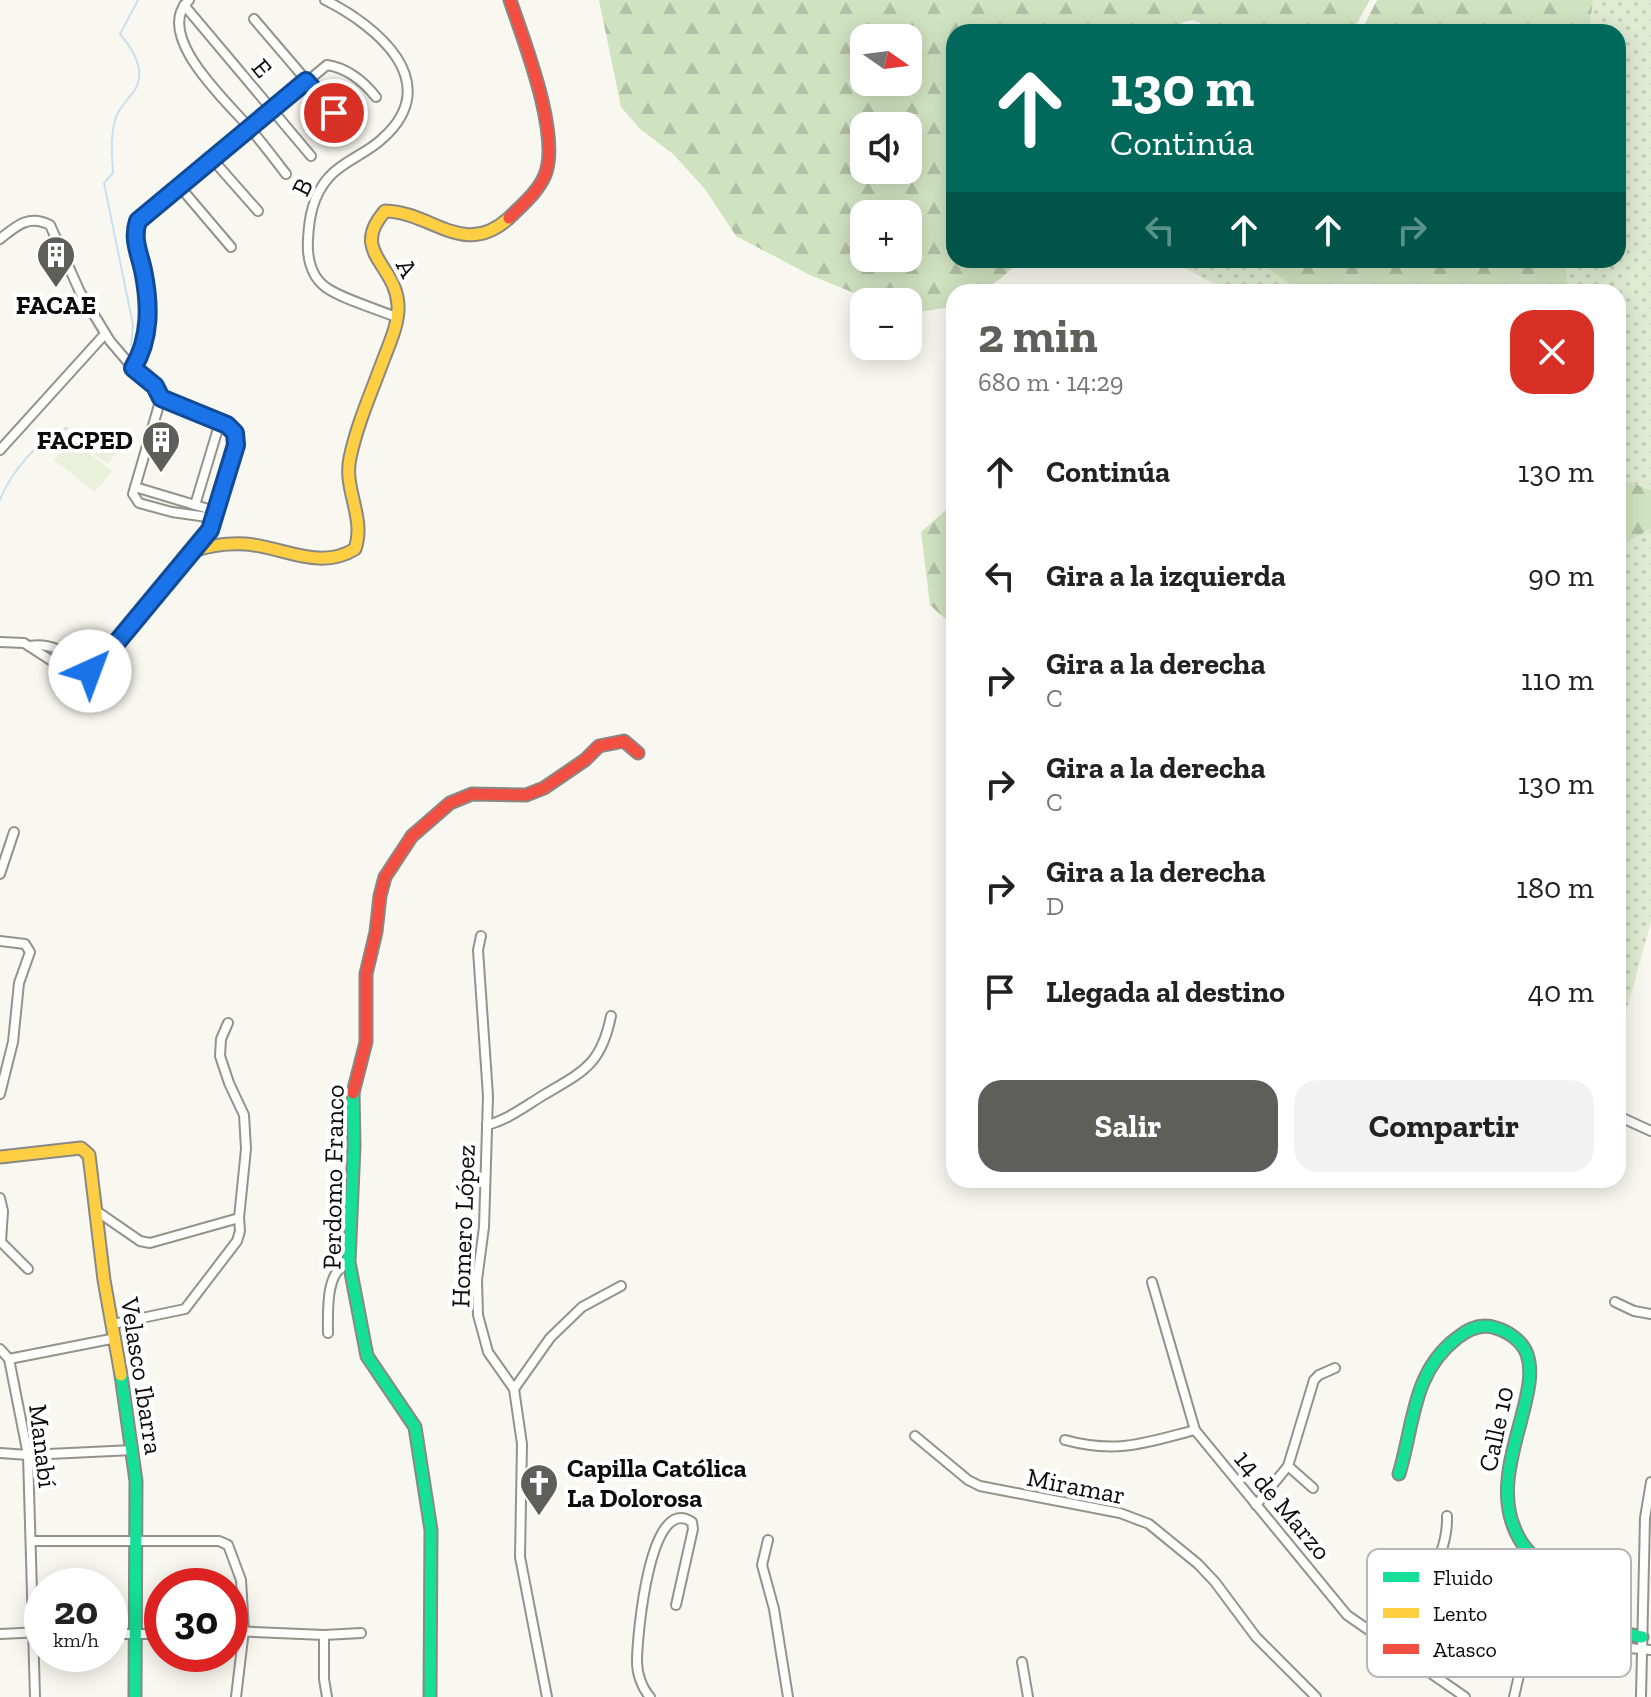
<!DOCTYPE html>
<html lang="es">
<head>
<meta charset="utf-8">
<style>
  :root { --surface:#fff; --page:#f2f2f2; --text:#222; --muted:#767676; --accent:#5e5e5b }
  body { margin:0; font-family:"Zilla Slab",serif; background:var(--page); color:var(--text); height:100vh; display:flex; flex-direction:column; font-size:30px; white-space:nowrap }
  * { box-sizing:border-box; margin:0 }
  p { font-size:26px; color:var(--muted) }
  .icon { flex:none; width:44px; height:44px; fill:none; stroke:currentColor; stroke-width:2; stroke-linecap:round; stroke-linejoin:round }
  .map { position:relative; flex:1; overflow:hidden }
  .panel { position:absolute; left:946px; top:284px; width:680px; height:904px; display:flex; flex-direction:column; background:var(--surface); border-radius:24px; box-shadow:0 4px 20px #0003 }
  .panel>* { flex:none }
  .top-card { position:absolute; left:946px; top:24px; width:680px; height:244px; border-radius:24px; box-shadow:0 4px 20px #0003; background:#00695c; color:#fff; overflow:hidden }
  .needle { width:52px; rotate:104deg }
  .fabs { position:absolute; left:850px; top:24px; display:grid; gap:16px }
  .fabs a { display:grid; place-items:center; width:72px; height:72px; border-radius:16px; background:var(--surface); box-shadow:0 4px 20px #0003; font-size:40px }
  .speed { position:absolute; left:24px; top:1568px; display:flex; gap:16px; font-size:40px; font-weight:700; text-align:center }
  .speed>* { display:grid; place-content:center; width:104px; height:104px; border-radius:50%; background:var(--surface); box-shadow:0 4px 20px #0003; line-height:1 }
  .speed small { font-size:20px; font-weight:400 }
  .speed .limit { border:12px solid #d22; background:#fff; color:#111 }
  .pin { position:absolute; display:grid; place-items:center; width:68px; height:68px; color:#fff; margin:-34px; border:4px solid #fff; border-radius:50%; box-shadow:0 2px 8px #0007 }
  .me { position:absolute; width:88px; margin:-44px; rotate:43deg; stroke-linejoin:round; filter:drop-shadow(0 0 6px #0008) }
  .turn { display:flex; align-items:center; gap:28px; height:168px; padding:0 32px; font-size:36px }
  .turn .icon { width:104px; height:104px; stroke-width:2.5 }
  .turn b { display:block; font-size:56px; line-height:68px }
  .lanes { display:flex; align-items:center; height:76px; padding:0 32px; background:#0003; justify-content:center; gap:40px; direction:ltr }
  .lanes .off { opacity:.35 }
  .round { display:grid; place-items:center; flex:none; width:84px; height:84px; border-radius:24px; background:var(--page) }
  .head { display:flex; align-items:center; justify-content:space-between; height:136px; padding:0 32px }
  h1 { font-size:48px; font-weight:700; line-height:60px; color:var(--accent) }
  .button { display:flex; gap:16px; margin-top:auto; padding:16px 32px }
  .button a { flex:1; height:92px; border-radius:24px; background:var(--accent); color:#fff; font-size:32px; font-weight:700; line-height:92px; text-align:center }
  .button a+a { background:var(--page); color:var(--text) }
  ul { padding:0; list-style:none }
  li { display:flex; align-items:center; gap:24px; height:104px; padding:0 32px }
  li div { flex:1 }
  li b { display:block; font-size:30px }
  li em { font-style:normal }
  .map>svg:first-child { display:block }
  .grass { fill:url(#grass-dots) }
  .forest { fill:url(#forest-firs); fill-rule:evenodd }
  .pitch { fill:#eaf1db }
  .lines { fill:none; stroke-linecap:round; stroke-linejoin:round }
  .stream { stroke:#cadfef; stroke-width:2 }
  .street-casing { stroke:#92928e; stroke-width:12 }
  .fast-casing { stroke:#898885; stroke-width:15 }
  .slow-casing { stroke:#898885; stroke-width:15 }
  .jam-casing { stroke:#898885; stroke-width:15 }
  .street { stroke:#fefefd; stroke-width:8 }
  .fast { stroke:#16e098; stroke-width:11 }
  .slow { stroke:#ffcf43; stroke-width:11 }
  .jam { stroke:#f24e42; stroke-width:11 }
  .route-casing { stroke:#114b97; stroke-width:20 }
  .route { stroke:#1a73e8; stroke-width:14 }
  .labels { text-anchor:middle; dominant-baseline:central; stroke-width:8; stroke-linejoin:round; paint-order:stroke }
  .street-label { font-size:26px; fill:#0b0b0b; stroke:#fff }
  .poi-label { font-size:26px; font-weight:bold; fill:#0b0b0b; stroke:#fff }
  .key { fill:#fff; stroke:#b6b6b6; stroke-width:2 }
  .key-label { font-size:22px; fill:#0b0b0b }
</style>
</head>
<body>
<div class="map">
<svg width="1651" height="1697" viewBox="0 0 1651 1697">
  <defs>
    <pattern id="grass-dots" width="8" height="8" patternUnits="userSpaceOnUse" patternTransform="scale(2)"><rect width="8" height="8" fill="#e0ecd2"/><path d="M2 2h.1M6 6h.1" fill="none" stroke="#bfc9b3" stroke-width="1.8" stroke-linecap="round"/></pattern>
    <pattern id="forest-firs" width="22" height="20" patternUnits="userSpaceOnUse" patternTransform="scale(2)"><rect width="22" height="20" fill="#d0e3c1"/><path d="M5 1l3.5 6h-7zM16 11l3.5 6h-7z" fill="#b1c1a4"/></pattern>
  </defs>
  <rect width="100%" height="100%" fill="#f9f8f0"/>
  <g class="grass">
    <polygon points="1593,0 1651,0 1651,490 1618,478 1618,292 1569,292 1564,260 1618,260 1618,32 1589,32"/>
    <polygon points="1191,260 1256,260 1301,292 1231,292 1184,268"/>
    <polygon points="1651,529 1651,922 1626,1012 1618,1010 1618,546"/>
  </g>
  <g class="forest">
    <path d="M599 0H1370L1352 32H1218L1194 20 1183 22 1171 32H954V260H1022C996 282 990 292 954 292V305L950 307 925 311 908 309V302L871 300 810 275 736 236 705 189 673 154 640 129 621 107ZM908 38V82H864V38ZM908 126V170H864V126ZM908 214V258H864V214Z"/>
    <polygon points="1377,0 1593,0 1589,32 1361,32"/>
    <polygon points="1256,260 1564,260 1569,292 1301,292"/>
    <polygon points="1618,478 1651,490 1651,529 1618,546"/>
    <polygon points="954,503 954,623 950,623 930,605 921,532"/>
  </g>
  <g class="pitch">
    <polygon points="94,427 120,448 108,464 80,444"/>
    <polygon points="71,439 112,471 95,492 54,460"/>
  </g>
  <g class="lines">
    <g class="stream">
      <path d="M131 345 133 325 104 183 113 173C112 154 110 136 116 117 120 105 132 97 137 86 145 67 131 47 120 34L138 0"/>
      <path d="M0 500C11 472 38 439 67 428"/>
    </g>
    <defs>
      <g id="street">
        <path d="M189 0C153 34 225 100 247 125 261 141 273 157 286 174"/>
        <path d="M325 0C377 26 445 82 383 138 367 154 344 160 329 177 313 195 309 217 308 240 307 255 310 274 323 285 336 297 377 309 396 317"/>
        <polyline points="184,5 311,156"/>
        <polyline points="254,19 348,129"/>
        <polyline points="213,160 258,211"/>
        <polyline points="180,187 231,247"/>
        <path d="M0 239C16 226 29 214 50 225L80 292 110 341 133 368 155 386 161 398 227 425 235 433 236 445 210 530 98 665 90 671 72 674 24 643 0 642"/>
        <path d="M133 368C151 337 150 304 143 270 139 252 132 239 138 221L327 65C347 68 364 82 376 97"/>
        <polyline points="161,398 133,494 139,503 172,512 214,518"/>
        <polyline points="0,450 105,334"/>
        <polyline points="135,487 215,511"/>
        <polyline points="195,505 220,422"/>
        <path d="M30 646C61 640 71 669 108 649"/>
        <polyline points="0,874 14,832"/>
        <polyline points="481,936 478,950 488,1096 484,1227 477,1280 478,1315 488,1352 514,1389 522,1444 520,1557 547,1697"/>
        <polyline points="0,941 25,944 30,952 19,983 13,1042 0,1094"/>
        <polyline points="1618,1116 1651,1131"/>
        <path d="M487 1125C507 1120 524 1107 542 1096 582 1072 601 1066 611 1016"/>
        <polyline points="0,1198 3,1211 1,1242 28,1269"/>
        <polyline points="98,1212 140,1241 150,1243 239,1218"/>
        <polyline points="1152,1282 1195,1430 1347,1615 1465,1697"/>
        <polyline points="1615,1302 1634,1311 1651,1314"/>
        <polyline points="113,1324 185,1309 237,1241 240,1231 239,1218 246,1149 244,1115 229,1083 220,1056 221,1039 228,1023"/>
        <path d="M328 1333C328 1311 325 1271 349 1262"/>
        <polyline points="0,1349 9,1359 28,1455 35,1697"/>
        <polyline points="9,1359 116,1338"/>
        <polyline points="514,1389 550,1338 582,1307 621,1286"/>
        <polyline points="915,1436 968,1480 980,1486 1120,1513 1149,1524 1198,1564 1215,1582 1256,1637 1316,1697"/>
        <path d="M1065 1440C1117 1454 1145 1443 1195 1430"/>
        <polyline points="0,1453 28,1455 133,1450"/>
        <polyline points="1288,1466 1313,1488"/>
        <polyline points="1256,1505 1288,1466 1314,1380 1319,1375 1335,1368"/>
        <polyline points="768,1540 762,1565 774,1609 788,1697"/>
        <polyline points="32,1541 219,1541 228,1545 241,1580 244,1630 236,1697"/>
        <polyline points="1405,1593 1449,1624 1473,1630 1528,1636"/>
        <path d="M1417 1601C1432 1573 1448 1548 1447 1516"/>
        <polyline points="1532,1627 1563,1631 1608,1646 1651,1650"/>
        <polyline points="230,1631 324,1635 361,1633"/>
        <polyline points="0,1634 42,1632"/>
        <polyline points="110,1634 162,1634"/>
        <polyline points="324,1635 324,1679 327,1697"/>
        <polyline points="1022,1662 1028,1697"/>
        <path d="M650 1697C642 1688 637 1674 637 1662 637 1639 649 1492 692 1522L693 1529 676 1605"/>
        <polyline points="1514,1697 1528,1636 1550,1573"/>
        <polyline points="1641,1697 1645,1518 1651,1482"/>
      </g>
      <g id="fast">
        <polyline points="353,1093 354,1146 349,1262 367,1356 415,1427 431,1530 430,1697"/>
        <polyline points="121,1375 136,1481 135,1697"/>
        <path d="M1399 1474C1414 1425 1412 1372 1457 1338 1468 1329 1482 1323 1496 1328 1509 1332 1522 1341 1527 1354 1533 1372 1528 1391 1524 1408 1513 1453 1494 1500 1522 1543 1530 1555 1541 1564 1551 1574 1567 1592 1578 1616 1601 1626 1614 1632 1628 1634 1642 1637"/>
      </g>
      <g id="slow">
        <path d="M196 550C212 545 229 543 246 544 283 547 320 571 355 549 366 518 343 489 350 458 357 424 372 391 384 358 390 342 399 323 398 305 396 264 349 252 385 211 433 212 463 259 509 218"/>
        <polyline points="0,1157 81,1148 89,1155 104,1280 121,1375"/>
      </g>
      <g id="jam">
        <path d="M509 218C522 205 538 192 545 175 561 135 524 41 510 0"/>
        <polyline points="353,1093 366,1042 366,974 376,932 380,896 385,877 412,836 450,803 472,794 526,795 544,788 585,760 599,746 624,741 638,753"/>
      </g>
    </defs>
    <use href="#street" class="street-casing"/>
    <use href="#fast" class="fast-casing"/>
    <use href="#slow" class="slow-casing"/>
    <use href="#jam" class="jam-casing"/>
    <use href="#street" class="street"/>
    <use href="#fast" class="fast"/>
    <use href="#slow" class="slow"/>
    <use href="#jam" class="jam"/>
  </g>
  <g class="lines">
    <defs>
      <path id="route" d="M90 671 98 665 210 530 236 445 235 433 227 425 161 398 155 386 133 368C151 338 150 304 143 270 139 252 132 239 138 221L306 81 334 113"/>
    </defs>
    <use href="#route" class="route-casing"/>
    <use href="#route" class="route"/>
  </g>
  <defs>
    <symbol id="building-pin" viewBox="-11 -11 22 30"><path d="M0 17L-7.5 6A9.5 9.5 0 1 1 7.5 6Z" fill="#5e5e5b" stroke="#fff"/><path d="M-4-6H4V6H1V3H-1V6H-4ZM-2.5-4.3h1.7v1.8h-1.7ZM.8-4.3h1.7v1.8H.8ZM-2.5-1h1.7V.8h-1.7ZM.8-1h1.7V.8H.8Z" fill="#fff"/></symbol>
    <symbol id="church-pin" viewBox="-11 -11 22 30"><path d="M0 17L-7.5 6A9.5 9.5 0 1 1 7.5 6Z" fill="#5e5e5b" stroke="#fff"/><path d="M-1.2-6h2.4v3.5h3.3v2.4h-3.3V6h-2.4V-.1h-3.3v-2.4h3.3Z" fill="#fff"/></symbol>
  </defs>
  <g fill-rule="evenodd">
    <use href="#building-pin" x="34" y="233" width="44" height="60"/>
    <use href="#building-pin" x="139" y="418" width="44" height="60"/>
    <use href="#church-pin" x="517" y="1461" width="44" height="60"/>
  </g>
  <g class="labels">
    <g class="street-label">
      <text transform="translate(262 68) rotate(50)">E</text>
      <text transform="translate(302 187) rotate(-64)">B</text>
      <text transform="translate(407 268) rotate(63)">A</text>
      <text transform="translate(333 1177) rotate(-89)">Perdomo Franco</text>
      <text transform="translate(463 1226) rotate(-88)">Homero López</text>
      <text transform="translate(142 1376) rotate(81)">Velasco Ibarra</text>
      <text transform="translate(1496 1429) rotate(-78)">Calle 10</text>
      <text transform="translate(43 1446) rotate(83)">Manabí</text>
      <text transform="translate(1076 1486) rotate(11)">Miramar</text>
      <text transform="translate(1283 1505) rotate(50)">14 de Marzo</text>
    </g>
    <g class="poi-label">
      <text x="56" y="305">FACAE</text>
      <text x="133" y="440" text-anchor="end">FACPED</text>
      <text x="567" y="1468" text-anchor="start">Capilla Católica<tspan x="567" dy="30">La Dolorosa</tspan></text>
    </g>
  </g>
  <rect x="1367" y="1549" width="264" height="128" rx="12" class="key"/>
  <rect x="1383" y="1572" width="36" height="10" fill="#16e098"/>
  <rect x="1383" y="1608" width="36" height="10" fill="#ffcf43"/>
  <rect x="1383" y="1644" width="36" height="10" fill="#f24e42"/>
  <g class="key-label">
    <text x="1433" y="1585">Fluido</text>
    <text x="1433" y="1621">Lento</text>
    <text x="1433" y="1657">Atasco</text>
  </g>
</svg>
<div class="fabs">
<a><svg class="needle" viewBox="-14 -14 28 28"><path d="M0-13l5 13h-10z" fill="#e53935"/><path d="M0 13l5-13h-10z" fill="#767676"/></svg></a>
<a><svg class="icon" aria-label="sound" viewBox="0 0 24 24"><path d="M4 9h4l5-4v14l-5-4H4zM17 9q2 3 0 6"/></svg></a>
<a>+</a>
<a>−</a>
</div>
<div class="speed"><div>20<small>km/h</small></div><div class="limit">30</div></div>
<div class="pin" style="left:334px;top:113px;background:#d93025"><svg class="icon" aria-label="arrive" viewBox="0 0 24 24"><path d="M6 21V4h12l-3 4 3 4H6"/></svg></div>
<svg class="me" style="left:90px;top:671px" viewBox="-20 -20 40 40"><circle r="19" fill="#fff"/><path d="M0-13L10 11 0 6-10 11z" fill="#1a73e8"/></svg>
<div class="top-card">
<div class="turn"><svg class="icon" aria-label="ahead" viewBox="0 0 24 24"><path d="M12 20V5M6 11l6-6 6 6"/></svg><div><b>130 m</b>Continúa</div></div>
<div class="lanes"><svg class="icon off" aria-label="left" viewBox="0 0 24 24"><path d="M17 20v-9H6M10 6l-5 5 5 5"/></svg><svg class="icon" aria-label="ahead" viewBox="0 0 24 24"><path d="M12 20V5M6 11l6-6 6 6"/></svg><svg class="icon" aria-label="ahead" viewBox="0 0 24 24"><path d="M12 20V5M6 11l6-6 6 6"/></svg><svg class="icon off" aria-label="right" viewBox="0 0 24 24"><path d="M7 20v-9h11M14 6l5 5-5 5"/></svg></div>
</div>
<section class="panel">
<div class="head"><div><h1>2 min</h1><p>680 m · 14:29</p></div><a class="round" style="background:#d93025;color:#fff"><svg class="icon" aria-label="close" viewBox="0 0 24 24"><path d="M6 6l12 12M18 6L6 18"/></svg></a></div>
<ul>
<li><svg class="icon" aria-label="ahead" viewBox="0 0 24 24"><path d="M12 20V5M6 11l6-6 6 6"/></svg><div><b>Continúa</b></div><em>130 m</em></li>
<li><svg class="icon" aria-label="left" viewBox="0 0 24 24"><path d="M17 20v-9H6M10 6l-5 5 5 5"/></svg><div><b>Gira a la izquierda</b></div><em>90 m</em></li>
<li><svg class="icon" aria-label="right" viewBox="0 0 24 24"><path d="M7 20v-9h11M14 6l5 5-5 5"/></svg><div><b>Gira a la derecha</b><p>C</p></div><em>110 m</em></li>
<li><svg class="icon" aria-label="right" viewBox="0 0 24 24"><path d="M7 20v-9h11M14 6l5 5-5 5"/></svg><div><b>Gira a la derecha</b><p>C</p></div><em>130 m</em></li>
<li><svg class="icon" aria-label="right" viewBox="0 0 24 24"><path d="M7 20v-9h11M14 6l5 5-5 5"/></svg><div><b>Gira a la derecha</b><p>D</p></div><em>180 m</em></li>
<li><svg class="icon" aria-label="arrive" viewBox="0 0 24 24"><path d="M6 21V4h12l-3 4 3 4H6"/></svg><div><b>Llegada al destino</b></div><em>40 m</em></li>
</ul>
<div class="button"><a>Salir</a><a>Compartir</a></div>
</section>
</div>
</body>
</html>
